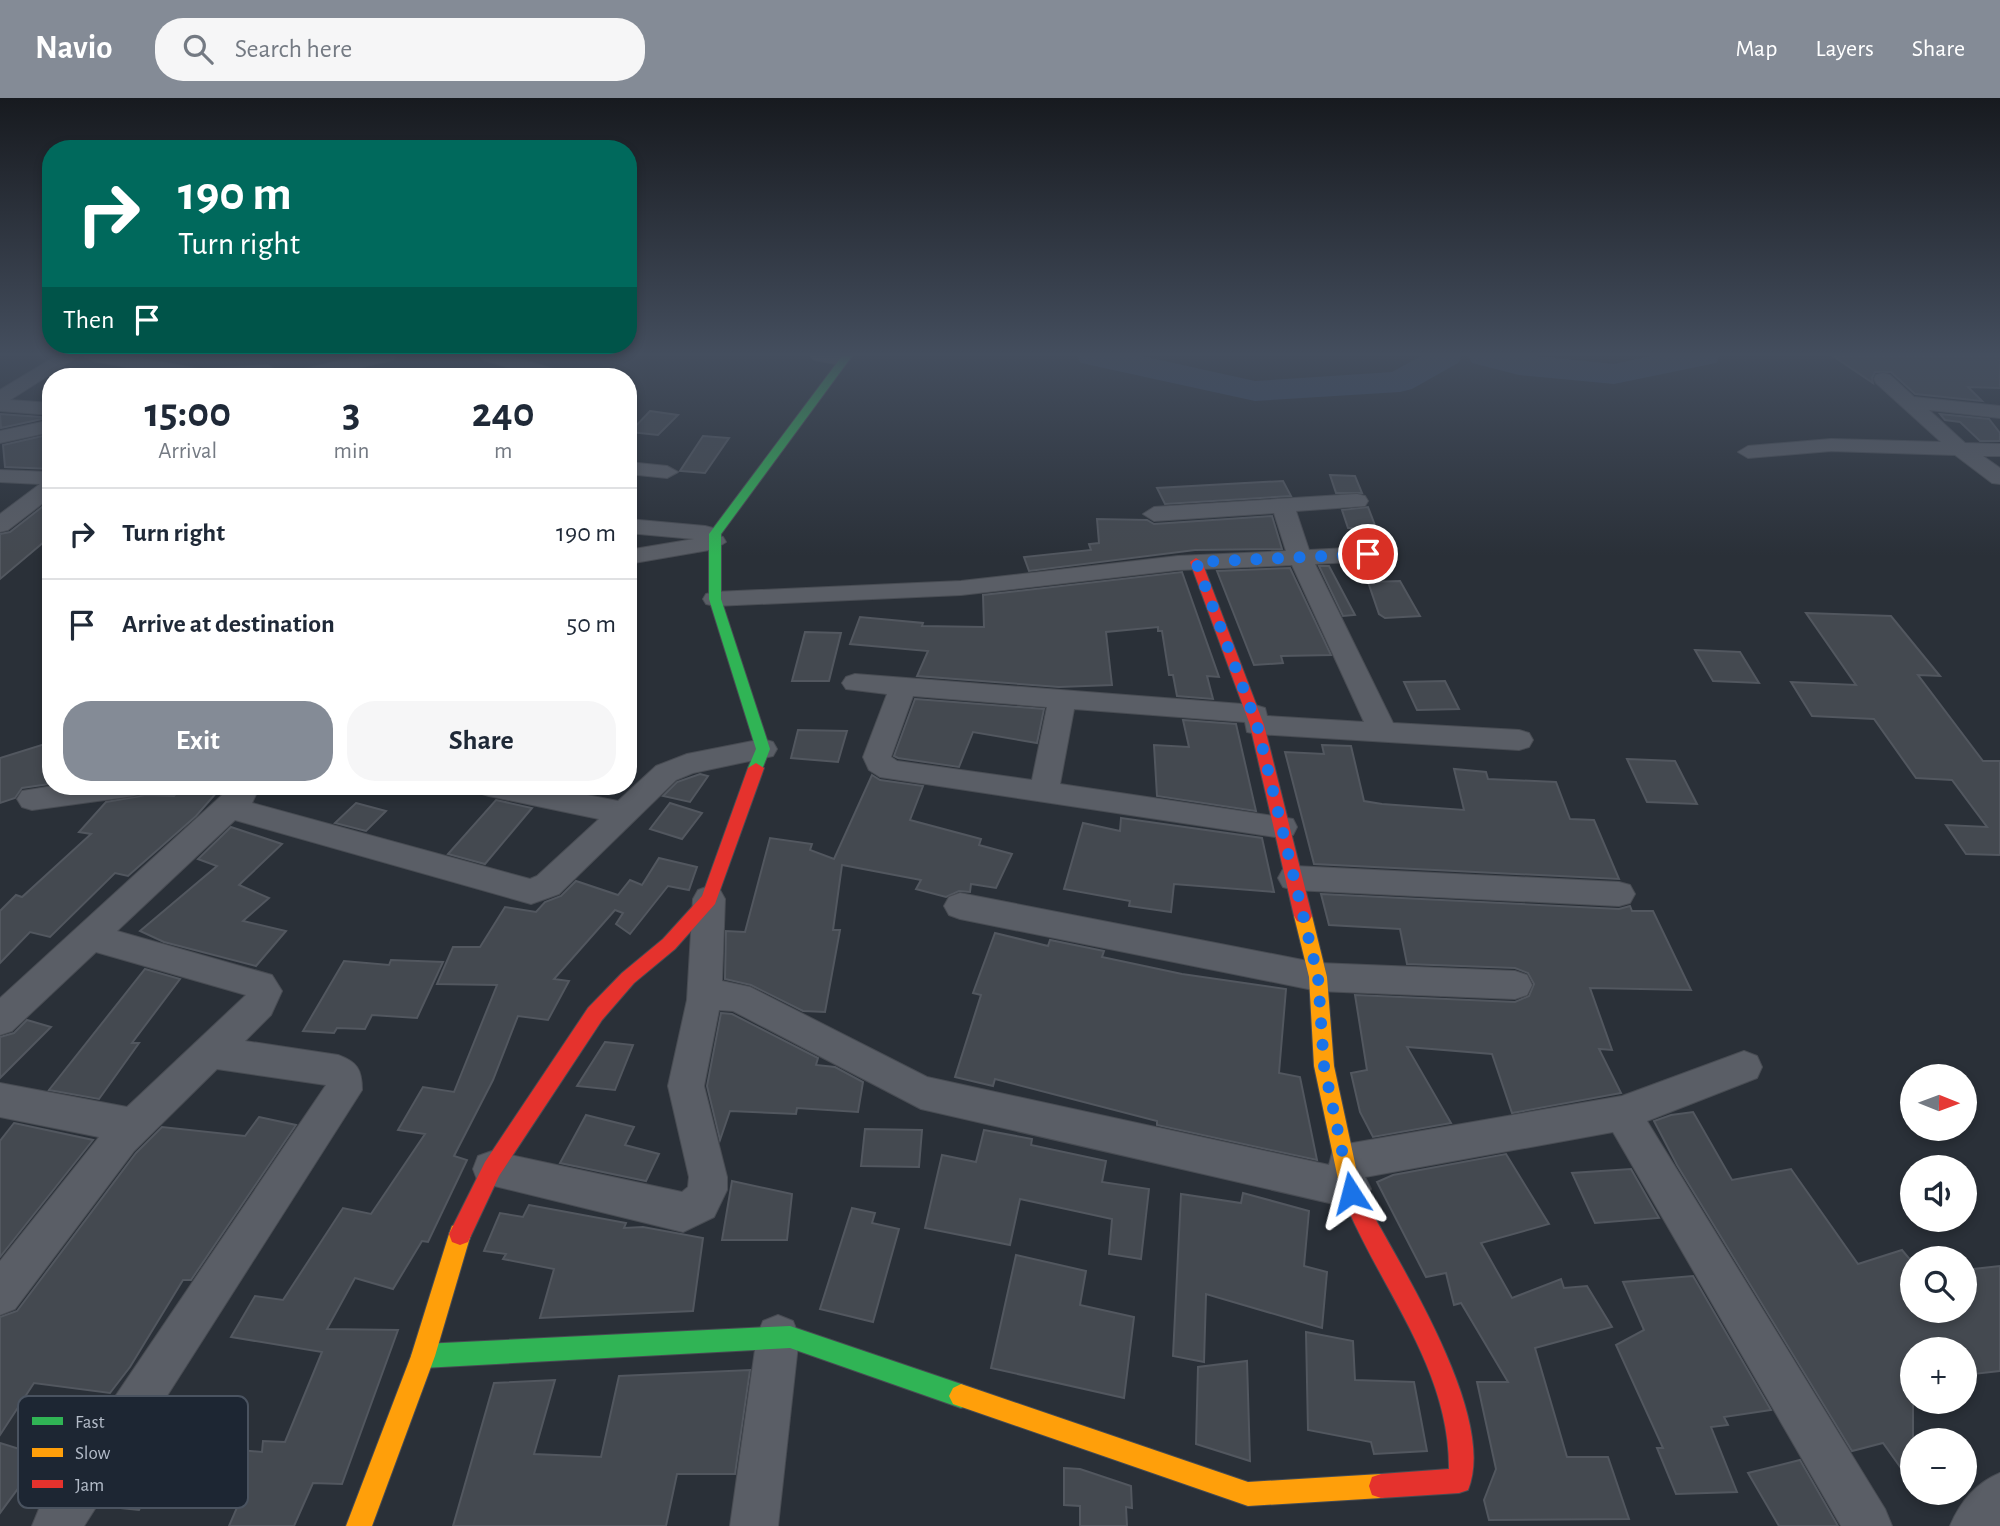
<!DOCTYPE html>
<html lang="en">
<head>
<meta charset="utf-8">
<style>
  :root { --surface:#fff; --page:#f6f6f7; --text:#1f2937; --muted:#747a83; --line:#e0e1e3; --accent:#848b96 }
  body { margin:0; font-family:"Alegreya Sans",sans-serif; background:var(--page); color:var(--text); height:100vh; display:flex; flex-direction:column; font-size:26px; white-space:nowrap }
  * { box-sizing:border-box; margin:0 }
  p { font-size:23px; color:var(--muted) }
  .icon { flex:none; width:38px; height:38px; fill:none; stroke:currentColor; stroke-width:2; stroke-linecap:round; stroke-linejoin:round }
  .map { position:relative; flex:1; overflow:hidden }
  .panel { position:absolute; left:42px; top:270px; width:595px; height:427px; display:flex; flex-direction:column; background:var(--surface); border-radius:28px; box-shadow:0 4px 10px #0003 }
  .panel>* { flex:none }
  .hud { position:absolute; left:42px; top:42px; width:595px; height:214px; border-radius:28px; box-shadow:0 4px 10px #0003; background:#00695c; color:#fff; overflow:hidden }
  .needle { width:46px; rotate:91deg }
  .controls { position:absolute; left:1900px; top:966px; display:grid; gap:14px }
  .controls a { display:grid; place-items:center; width:77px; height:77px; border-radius:50%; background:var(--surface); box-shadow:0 4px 10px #0003; font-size:35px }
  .pin { position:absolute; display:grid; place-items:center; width:60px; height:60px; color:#fff; margin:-30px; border:4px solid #fff; border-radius:50%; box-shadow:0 2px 7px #0007 }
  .me { position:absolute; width:77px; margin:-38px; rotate:351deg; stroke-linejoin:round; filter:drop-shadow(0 0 5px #0008) }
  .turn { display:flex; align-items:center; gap:24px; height:147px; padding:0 21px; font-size:32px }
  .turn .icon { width:91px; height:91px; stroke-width:2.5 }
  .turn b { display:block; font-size:49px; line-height:60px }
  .then { display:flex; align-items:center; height:66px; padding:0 21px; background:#0003; gap:14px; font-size:26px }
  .eta { display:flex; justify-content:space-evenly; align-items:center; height:119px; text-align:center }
  .eta b { font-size:42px; font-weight:700; line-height:49px }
  .button { display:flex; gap:14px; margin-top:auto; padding:14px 21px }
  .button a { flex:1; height:80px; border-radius:28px; background:var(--accent); color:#fff; font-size:28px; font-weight:700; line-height:80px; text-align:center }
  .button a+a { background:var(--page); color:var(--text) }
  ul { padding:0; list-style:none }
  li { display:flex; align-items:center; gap:21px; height:91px; padding:0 21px; border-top:2px solid var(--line) }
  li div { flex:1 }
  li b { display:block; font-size:26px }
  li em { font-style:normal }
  header { display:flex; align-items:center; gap:42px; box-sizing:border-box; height:98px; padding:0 35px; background:var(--accent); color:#fff }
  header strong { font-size:33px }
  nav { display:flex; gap:38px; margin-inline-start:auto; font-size:24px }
  .search { width:490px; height:63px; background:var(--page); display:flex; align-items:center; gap:18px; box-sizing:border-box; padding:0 24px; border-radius:28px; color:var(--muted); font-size:26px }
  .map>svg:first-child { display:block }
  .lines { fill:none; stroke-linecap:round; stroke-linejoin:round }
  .river { fill:#384963; fill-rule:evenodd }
  .building { fill:#444950; stroke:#52575f; stroke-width:2 }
  .street-casing { stroke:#484c53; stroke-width:2 }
  .fast-casing { stroke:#484c53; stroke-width:2 }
  .slow-casing { stroke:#484c53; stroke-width:2 }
  .jam-casing { stroke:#484c53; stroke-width:2 }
  .street { fill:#5a5e66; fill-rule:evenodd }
  .fast { fill:#30b455; fill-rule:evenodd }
  .slow { fill:#ff9f0a; fill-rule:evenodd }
  .jam { fill:#e5322d; fill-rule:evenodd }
  .route { stroke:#1a73e8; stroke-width:12; stroke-dasharray:0 21.6 }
  .key { fill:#1d2633; stroke:#4a5360; stroke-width:2 }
  .key-label { font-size:19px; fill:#b4bcc9 }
</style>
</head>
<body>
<header>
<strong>Navio</strong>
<div class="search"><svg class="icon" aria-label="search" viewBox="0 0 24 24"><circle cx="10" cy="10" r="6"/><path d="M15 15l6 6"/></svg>Search here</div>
<nav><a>Map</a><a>Layers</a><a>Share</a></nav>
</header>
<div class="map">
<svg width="2000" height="1428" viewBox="0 0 2000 1428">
  <rect width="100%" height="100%" fill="#2a3038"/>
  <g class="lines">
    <g class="river">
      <polygon points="1077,258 1142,258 1255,283 1392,274 1421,258 1462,258 1458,265 1412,291 1400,294 1255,303 1081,265"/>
      <polygon points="1468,258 1536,258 1614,266 1651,258 1720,258 1716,265 1614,286 1519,277 1472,265"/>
    </g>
  </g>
  <g class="building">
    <polygon points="1833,258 2000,258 2000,290 1968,289 1982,303 1915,296 1891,274 1875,274 1872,280 1873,285"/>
    <polygon points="650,313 678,317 658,337 630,334"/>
    <polygon points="0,316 41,319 42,321 1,330"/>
    <polygon points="1940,316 1989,321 2000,335 2000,343 1980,343 1960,324 1945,322"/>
    <polygon points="47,337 51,347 51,371 5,369 3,347"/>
    <polygon points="703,338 729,340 705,375 680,373"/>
    <polygon points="1330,377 1355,378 1362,395 1336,395"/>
    <polygon points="1283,383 1291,398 1165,406 1157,390"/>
    <polygon points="51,402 51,438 0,481 0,436 10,434"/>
    <polygon points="1368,409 1376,430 1348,430 1342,412"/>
    <polygon points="1272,418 1282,451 1195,452 1029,473 1024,459 1091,452 1089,446 1099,445 1097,421 1147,422 1154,426"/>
    <polygon points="1319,468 1329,468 1355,517 1343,518"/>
    <polygon points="1290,470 1331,557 1281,558 1283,565 1254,567 1217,473"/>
    <polygon points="1182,474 1219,579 1207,578 1213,601 1177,598 1173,577 1169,577 1162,533 1158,533 1158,529 1106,534 1112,587 1059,589 917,578 928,553 850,546 860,519 923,525 922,528 984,529 983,497"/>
    <polygon points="1400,483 1420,518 1385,520 1379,516 1368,484"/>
    <polygon points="1806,515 1891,518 1940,578 1918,577 1983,663 2000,663 2000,757 1966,756 1946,727 1987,729 1952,682 1916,680 1874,621 1812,618 1791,584 1856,587"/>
    <polygon points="805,534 841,535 829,583 792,583"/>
    <polygon points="1695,552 1740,554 1759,585 1713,583"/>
    <polygon points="1445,583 1459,611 1417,612 1404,584"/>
    <polygon points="915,601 1044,611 1037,645 973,634 959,669 898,660 894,658"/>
    <polygon points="1183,622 1236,626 1256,713 1157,698 1154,647 1189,649"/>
    <polygon points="798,632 847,633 838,664 791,660"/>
    <polygon points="48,645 50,686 22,690 15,700 0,705 0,660"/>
    <polygon points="1322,647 1351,648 1364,703 1382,706 1464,712 1454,671 1486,674 1488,681 1556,684 1570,721 1594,722 1619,781 1314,766 1285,654 1324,656"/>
    <polygon points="1627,661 1675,663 1697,706 1647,704"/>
    <polygon points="700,676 708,678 690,704 663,698 677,684"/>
    <polygon points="872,677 880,682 923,688 910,722 981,741 979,747 1012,756 996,790 971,786 970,794 959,793 946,799 916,791 921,782 842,767 833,832 840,832 825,914 803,913 751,887 725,881 726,833 745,834 770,740 812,746 810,752 834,761"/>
    <polygon points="178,693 218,693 196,718 128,778 115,775 50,839 30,834 0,865 0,813 16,797 22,799 91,736 79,734 106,704 146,697 174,698"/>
    <polygon points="496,702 532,710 485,766 448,756"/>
    <polygon points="356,705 386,713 366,733 335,725"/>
    <polygon points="670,705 702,715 682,741 650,731"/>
    <polygon points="1121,720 1262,740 1274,794 1174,786 1171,814 1129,808 1130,803 1064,791 1083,725 1120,733"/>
    <polygon points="231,729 282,746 239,787 269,800 243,823 286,833 256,868 164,844 140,833 217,768 198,761"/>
    <polygon points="659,760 697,769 689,792 668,788 630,836 616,826 623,815 615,812 554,881 569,883 548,922 518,918 493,982 454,1058 467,1062 428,1144 422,1143 393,1191 355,1180 327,1231 398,1232 342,1386 313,1385 294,1428 229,1428 242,1398 148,1395 139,1412 100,1408 141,1343 262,1354 263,1343 285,1344 322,1254 231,1239 255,1198 283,1202 343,1110 371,1116 425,1036 398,1032 423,989 454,994 497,887 437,886 453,849 480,849 505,809 536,814 545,804 561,798 576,783 618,797 630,782 642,787"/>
    <polygon points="1321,796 1619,811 1630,808 1632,813 1653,813 1691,892 1590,890 1612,952 1599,951 1621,995 1512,1015 1492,956 1407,949 1451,1025 1373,1039 1360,1014 1351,975 1367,972 1355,897 1515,904 1529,898 1534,886 1528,875 1515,870 1407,866 1400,831 1329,827"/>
    <polygon points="995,835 1048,848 1050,842 1104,853 1102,859 1182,876 1286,891 1279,975 1300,979 1317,1062 1157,1027 1157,1023 995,981 993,988 955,979 981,897 973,895"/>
    <polygon points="391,862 443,864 417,920 372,917 365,931 337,930 334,935 303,933 344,863 389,867"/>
    <polygon points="145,871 180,881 132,945 139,945 99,1001 49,992"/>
    <polygon points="721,915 732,916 818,960 816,967 835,969 863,984 858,1014 797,1010 796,1016 730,1013 720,1042 707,988"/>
    <polygon points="27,922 51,929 0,980 0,939 14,935"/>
    <polygon points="605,944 633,947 615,992 577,988"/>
    <polygon points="1693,1014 1732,1082 1791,1071 1858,1166 1902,1152 1913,1165 1913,1213 1965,1213 1965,1172 2000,1168 2000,1273 1965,1277 1965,1251 1913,1251 1913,1387 1883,1345 1852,1353 1677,1067 1654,1023 1671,1017"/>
    <polygon points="586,1017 634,1029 625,1047 659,1056 646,1083 560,1065"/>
    <polygon points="259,1019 296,1027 191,1182 183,1182 130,1269 110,1295 34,1285 0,1337 0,1219 17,1213 136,1055 162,1029 245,1038"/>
    <polygon points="14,1025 93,1042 0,1159 0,1043"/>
    <polygon points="865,1031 922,1032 919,1069 861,1068"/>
    <polygon points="984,1032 1032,1041 1031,1047 1106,1063 1102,1084 1149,1091 1141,1161 1109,1156 1112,1121 1020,1101 1010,1147 925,1130 942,1057 976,1064"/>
    <polygon points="1506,1056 1549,1126 1481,1145 1512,1200 1561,1181 1564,1190 1587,1188 1612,1229 1535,1250 1567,1359 1608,1359 1629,1421 1489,1422 1484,1402 1496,1371 1477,1284 1508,1284 1461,1205 1454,1207 1446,1175 1426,1179 1377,1084 1393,1077"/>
    <polygon points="1631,1071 1659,1120 1595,1125 1572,1075"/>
    <polygon points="732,1083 792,1096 787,1142 722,1142"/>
    <polygon points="1243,1095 1309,1113 1304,1168 1327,1174 1322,1230 1206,1196 1204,1264 1173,1258 1181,1096 1241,1105"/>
    <polygon points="529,1107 626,1125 624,1130 643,1129 703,1140 693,1213 540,1220 554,1171 503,1161 506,1156 484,1153 500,1115 523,1119"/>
    <polygon points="852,1110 875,1115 872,1125 899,1131 873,1224 820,1211"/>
    <polygon points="1016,1157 1086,1173 1080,1207 1134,1219 1124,1300 991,1270"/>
    <polygon points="1693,1178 1771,1312 1724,1319 1728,1327 1711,1329 1737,1394 1676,1396 1657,1350 1663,1350 1616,1247 1644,1232 1623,1184"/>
    <polygon points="1306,1234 1353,1243 1355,1282 1414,1284 1427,1353 1374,1356 1371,1344 1308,1332"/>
    <polygon points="1247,1263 1250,1363 1196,1346 1198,1269"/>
    <polygon points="750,1272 735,1376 677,1376 666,1428 453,1428 494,1285 555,1282 534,1356 601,1359 619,1278"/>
    <polygon points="0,1345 42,1358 0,1415"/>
    <polygon points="1800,1362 1838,1428 1779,1428 1748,1375"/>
    <polygon points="1064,1370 1080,1371 1131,1388 1132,1410 1126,1409 1127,1428 1080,1428 1080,1408 1064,1407"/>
  </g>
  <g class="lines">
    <defs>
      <g id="street">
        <polygon points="56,258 79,258 10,302 51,305 51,317 0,313 0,292"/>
        <polygon points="84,258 127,258 200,271 268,267 277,273 269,278 176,278 93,263"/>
        <polygon points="360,258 396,258 393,262 322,278 289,278 291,274"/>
        <polygon points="480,258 510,258 554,271 556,275 554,278 538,278 483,262"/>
        <polygon points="811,258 848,258 850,262 841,267 814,262"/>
        <polygon points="1883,275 1890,277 1914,299 2000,308 2000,320 1929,312 1965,345 2000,346 2000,358 1983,358 2000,370 2000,386 1992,385 1955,357 1831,353 1748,360 1738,354 1748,348 1831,341 1941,344 1876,285 1874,281 1876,277"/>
        <polygon points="51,322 51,334 0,345 0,333"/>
        <polygon points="628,364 667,368 678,374 667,380 628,376"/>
        <polygon points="0,372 51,374 51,399 8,432 0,434 0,416 40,386 0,384"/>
        <path d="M1357 396 1365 398 1368 403 1365 408 1296 413 1309 452 1368 449 1376 451 1380 456 1376 461 1368 463 1315 466 1393 625 1519 632 1529 635 1533 642 1529 649 1519 652 1257 636 1247 634 1245 624 1074 611 1060 686 1293 721 1297 729 1293 737 1282 740 880 679 869 672 863 659 887 596 846 591 842 585 846 579 855 576 1255 607 1265 610 1267 618 1364 624 1292 467 1178 472 961 497 715 508 706 506 703 501 706 496 715 494 961 483 1178 458 1286 453 1274 415 1154 423 1143 416 1154 409ZM913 598 1047 609 1032 682 897 663 891 659Z"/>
        <polygon points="628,421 705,428 713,430 715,437 723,439 726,444 715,451 628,466 628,452 694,441 628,435"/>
        <path d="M763 641 773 644 777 651 773 658 693 675 676 682 559 796 531 806 235 722 117 833 272 877 282 893 271 917 245 943 338 957C357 964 362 971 362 992L84 1428H32L39 1411 326 987 217 971 134 1053 15 1211 0 1217V1163L99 1039 0 1019V985L127 1009 246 897 96 854 12 933 0 937V900L232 688H260L252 705 530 781 537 778 599 721 489 698 479 695 475 688H541L618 703 656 668 687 656Z"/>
        <polygon points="53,688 149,688 144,695 134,698 32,712 22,709 17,701 22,693"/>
        <polygon points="1294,768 1619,784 1630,787 1635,796 1630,805 1619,808 1294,792 1283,789 1278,780 1283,771"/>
        <polygon points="709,788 720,792 725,801 722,883 750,889 927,979 1329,1067 1333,1051 1347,1046 1622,998 1744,953 1757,958 1762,969 1757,980 1647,1023 1885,1411 1892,1428 1841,1428 1613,1034 1365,1079 1371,1091 1365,1104 1351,1110 921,1011 733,913 719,912 704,988 727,1079 727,1092 714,1119 683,1134 478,1084 473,1071 478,1058 492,1053 682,1094 688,1089 689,1079 668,988 687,902 693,801 698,792"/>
        <polygon points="960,795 1318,865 1515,873 1527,877 1532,887 1527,897 1515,901 1318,893 960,821 949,817 944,808 949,799"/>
        <polygon points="778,1217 793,1223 799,1238 778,1428 730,1428 757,1238 763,1223"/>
        <path d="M2000 1375V1428H1950C1960 1404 1976 1385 2000 1375Z"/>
      </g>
      <g id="fast">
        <polygon points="842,258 852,258 721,436 721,501 770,651 761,674 756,675 748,670 756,651 709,501 709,436"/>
        <polygon points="790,1228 961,1286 969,1290 973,1298 969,1306 961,1310 790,1250 423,1270 415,1266 411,1258 415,1250 423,1246"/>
      </g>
      <g id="slow">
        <polygon points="1303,811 1309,813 1312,818 1327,879 1334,968 1361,1093 1369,1109 1365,1116 1358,1119 1351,1116 1341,1095 1314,968 1309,879 1294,818 1297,813"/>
        <polygon points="460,1125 468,1128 471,1136 435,1258 372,1428 346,1428 411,1258 449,1136 452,1128"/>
        <polygon points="961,1286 1248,1384 1381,1376 1390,1379 1393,1388 1390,1397 1381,1400 1248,1408 953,1306 949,1298 953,1290"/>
      </g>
      <g id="jam">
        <polygon points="1196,460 1202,464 1264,627 1312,818 1309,823 1303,825 1297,823 1294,818 1250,627 1190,464"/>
        <polygon points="756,665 764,670 715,806 675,851 634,885 602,922 499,1078 468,1144 460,1147 452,1144 449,1136 485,1064 588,910 622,875 663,841 702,798 748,670"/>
        <path d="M1358 1099 1365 1102C1400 1168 1498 1319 1468 1392L1459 1395 1381 1400 1372 1397 1369 1388 1372 1379 1381 1376 1449 1371C1450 1273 1384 1195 1347 1109L1351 1102Z"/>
      </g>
    </defs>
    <use href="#street" class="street-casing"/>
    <use href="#fast" class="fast-casing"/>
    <use href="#slow" class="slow-casing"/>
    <use href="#jam" class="jam-casing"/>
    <use href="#street" class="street"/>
    <use href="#fast" class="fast"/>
    <use href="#slow" class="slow"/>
    <use href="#jam" class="jam"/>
  </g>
  <linearGradient id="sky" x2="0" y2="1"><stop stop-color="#171a1f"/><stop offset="0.56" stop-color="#444e5e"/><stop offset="1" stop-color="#444e5e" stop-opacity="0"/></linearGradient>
  <rect width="2000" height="458" fill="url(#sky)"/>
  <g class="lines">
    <polyline class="route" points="1351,1095 1324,968 1318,879 1257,627 1196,464 1368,456"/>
  </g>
  <rect x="18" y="1298" width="230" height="112" rx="10" class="key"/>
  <rect x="32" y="1319" width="31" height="8" fill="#30b455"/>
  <rect x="32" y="1350" width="31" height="9" fill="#ff9f0a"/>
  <rect x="32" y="1382" width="31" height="8" fill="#e5322d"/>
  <g class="key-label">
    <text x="75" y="1330">Fast</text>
    <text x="75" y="1361">Slow</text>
    <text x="75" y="1393">Jam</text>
  </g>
</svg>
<div class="controls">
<a><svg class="needle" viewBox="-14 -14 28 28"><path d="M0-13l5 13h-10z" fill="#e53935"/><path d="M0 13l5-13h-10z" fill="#747a83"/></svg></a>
<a><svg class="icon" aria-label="sound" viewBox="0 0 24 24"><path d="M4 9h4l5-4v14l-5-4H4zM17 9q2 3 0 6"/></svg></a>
<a><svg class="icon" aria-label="search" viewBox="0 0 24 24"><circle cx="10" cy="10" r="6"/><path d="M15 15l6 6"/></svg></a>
<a>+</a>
<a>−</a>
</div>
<div class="pin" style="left:1368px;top:456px;background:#d93025"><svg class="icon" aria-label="arrive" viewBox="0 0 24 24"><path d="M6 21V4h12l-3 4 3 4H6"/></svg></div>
<svg class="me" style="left:1351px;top:1095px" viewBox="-20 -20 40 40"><path d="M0-17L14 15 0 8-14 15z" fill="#1a73e8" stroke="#fff" stroke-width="4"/></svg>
<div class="hud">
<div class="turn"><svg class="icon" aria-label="right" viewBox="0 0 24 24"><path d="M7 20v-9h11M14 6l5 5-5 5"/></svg><div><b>190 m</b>Turn right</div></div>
<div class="then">Then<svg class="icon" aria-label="arrive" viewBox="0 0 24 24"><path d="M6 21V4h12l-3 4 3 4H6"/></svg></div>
</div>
<section class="panel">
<div class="eta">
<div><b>15:00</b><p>Arrival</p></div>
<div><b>3</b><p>min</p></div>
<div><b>240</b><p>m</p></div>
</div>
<ul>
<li><svg class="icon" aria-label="right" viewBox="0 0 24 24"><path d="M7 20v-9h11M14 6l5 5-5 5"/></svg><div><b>Turn right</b></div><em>190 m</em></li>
<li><svg class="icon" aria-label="arrive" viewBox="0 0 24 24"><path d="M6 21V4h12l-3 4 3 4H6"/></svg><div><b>Arrive at destination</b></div><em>50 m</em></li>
</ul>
<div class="button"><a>Exit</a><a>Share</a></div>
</section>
</div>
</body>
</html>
